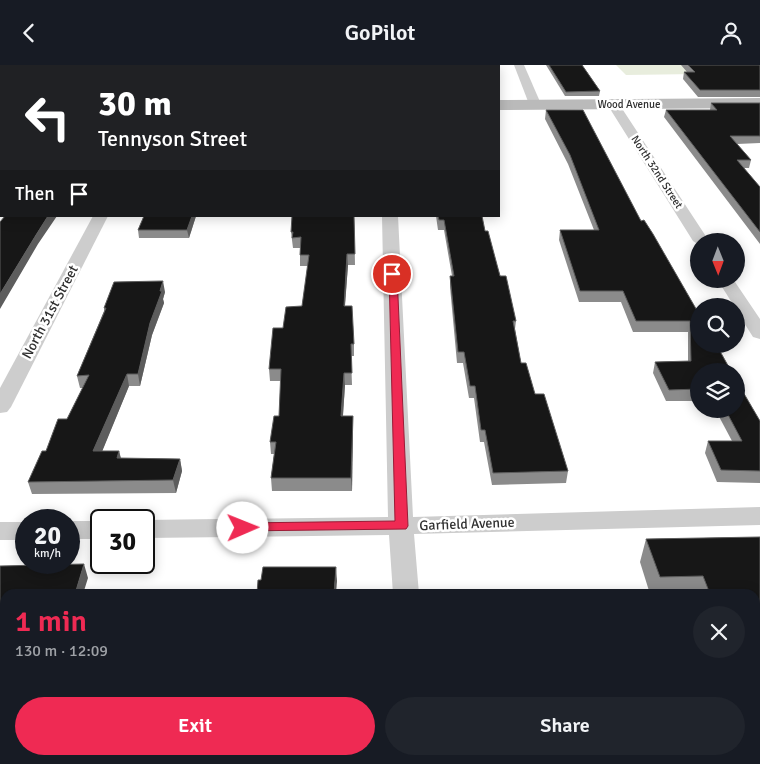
<!DOCTYPE html>
<html lang="en">
<head>
<meta charset="utf-8">
<style>
  :root { --surface:#171b24; --page:#20242c; --text:#f1f3f6; --muted:#9ea1a6; --accent:#ef2a53 }
  body { margin:0; font-family:Signika,sans-serif; background:var(--page); color:var(--text); height:100vh; display:flex; flex-direction:column; font-size:19px; white-space:nowrap }
  * { box-sizing:border-box; margin:0 }
  p { font-size:16px; color:var(--muted) }
  .icon { flex:none; width:28px; height:28px; fill:none; stroke:currentColor; stroke-width:2; stroke-linecap:round; stroke-linejoin:round }
  .map { position:relative; flex:1; overflow:hidden }
  .sheet { position:absolute; left:0px; top:524px; width:760px; height:176px; display:flex; flex-direction:column; background:var(--surface); border-radius:15px 15px 0 0; box-shadow:0 2px 12px #0003 }
  .sheet>* { flex:none }
  .banner { position:absolute; left:0px; top:0px; width:500px; height:152px; box-shadow:0 2px 12px #0003; background:#202124; color:#fff; overflow:hidden }
  .needle { width:32px; rotate:179deg }
  .controls { position:absolute; left:690px; top:168px; display:grid; gap:10px }
  .controls a { display:grid; place-items:center; width:55px; height:55px; border-radius:50%; background:var(--surface); box-shadow:0 2px 12px #0003; font-size:25px }
  .speed { position:absolute; left:15px; top:444px; display:flex; gap:10px; font-size:25px; font-weight:700; text-align:center }
  .speed>* { display:grid; place-content:center; width:65px; height:65px; border-radius:50%; background:var(--surface); box-shadow:0 2px 12px #0003; line-height:1 }
  .speed small { font-size:12px; font-weight:400 }
  .speed .limit { border:2px solid #111; border-radius:8px; background:#fff; color:#111 }
  .pin { position:absolute; display:grid; place-items:center; width:42px; height:42px; color:#fff; margin:-21px; border:2px solid #fff; border-radius:50%; box-shadow:0 1px 5px #0007 }
  .me { position:absolute; width:55px; margin:-28px; rotate:89deg; stroke-linejoin:round; filter:drop-shadow(0 0 4px #0008) }
  .turn { display:flex; align-items:center; gap:18px; height:105px; padding:0 15px; font-size:22px }
  .turn .icon { width:65px; height:65px; stroke-width:2.5 }
  .turn b { display:block; font-size:35px; line-height:42px }
  .then { display:flex; align-items:center; height:48px; padding:0 15px; background:#0003; gap:10px; font-size:19px }
  .round { display:grid; place-items:center; flex:none; width:52px; height:52px; border-radius:26px; background:var(--page) }
  .summary { display:flex; align-items:center; justify-content:space-between; height:85px; padding:0 15px }
  h1 { font-size:30px; font-weight:600; line-height:38px; color:var(--accent) }
  .cta { display:flex; gap:10px; margin-top:auto; padding:10px 15px }
  .cta a { flex:1; height:58px; border-radius:30px; background:var(--accent); color:#fff; font-size:20px; font-weight:600; line-height:58px; text-align:center }
  .cta a+a { background:var(--page); color:var(--text) }
  header { display:flex; justify-content:space-between; align-items:center; height:65px; padding:0 15px; background:var(--surface); font-size:22px; font-weight:600 }
  .map>svg:first-child { display:block }
  .green { fill:#e8eddd }
  .lines { fill:none; stroke-linecap:round; stroke-linejoin:round }
  .street { fill:#cdcdcd; fill-rule:evenodd }
  .secondary { fill:#bababa; fill-rule:evenodd }
  .wall { fill:#8b8b8b }
  .shaded-wall { fill:#5d5d5d }
  .building { fill:#171717; stroke:#5d5d5d }
  .route { fill:#ef2a53; stroke:#9b1b36 }
  .labels { text-anchor:middle; dominant-baseline:central; stroke-width:5; stroke-linejoin:round; paint-order:stroke }
  .far-street-label { font-size:11px; fill:#303030; stroke:#fff }
  .street-label { font-size:14px; fill:#303030; stroke:#fff }
</style>
</head>
<body>
<header><svg class="icon" aria-label="back" viewBox="0 0 24 24"><path d="M15 5l-7 7 7 7"/></svg>GoPilot<svg class="icon" aria-label="person" viewBox="0 0 24 24"><circle cx="12" cy="8" r="4"/><path d="M4 21q1-7 8-7t8 7"/></svg></header>
<div class="map">
<svg width="760" height="699" viewBox="0 0 760 699">
  <rect width="100%" height="100%" fill="#fff"/>
  <polygon class="green" points="616,0 688,0 697,9 626,10"/>
  <g class="lines">
    <g class="street">
      <rect x="341" y="0" width="10" height="1"/>
      <polygon points="514,0 524,0 541,39 539,41 531,41 529,39"/>
      <polygon points="613,35 619,39 709,176 699,176 699,180 693,176 607,39"/>
      <polygon points="93,151 108,151 11,342 7,347 0,348 0,323"/>
      <polygon points="382,151 398,151 413,452 760,442 760,460 414,469 419,529 393,529 389,470 144,473 144,455 388,452"/>
      <polygon points="717,214 733,214 760,254 760,274 753,272 736,245 736,241 734,241"/>
      <rect x="69" y="456" width="32" height="18"/>
      <rect x="0" y="457" width="26" height="18"/>
      <rect x="401" y="695" width="32" height="4"/>
    </g>
    <g class="secondary">
      <polygon points="760,33 760,43 499,45 499,35"/>
      <rect x="0" y="37" width="1" height="10"/>
    </g>
  </g>
  <g class="wall">
    <polygon points="546,0 582,0 600,26 599,31 565,31"/>
    <polygon points="681,0 760,0 760,32 698,32 683,14 684,7 687,7"/>
    <polygon points="711,38 760,38 760,78 737,79 751,95 749,103 744,103 760,122 760,179 664,52 666,45 710,45"/>
    <polygon points="546,45 641,156 699,249 699,336 666,336 653,308 655,297 688,296 688,267 633,267 621,237 579,237 559,175 560,165 594,165 568,99 545,54"/>
    <polygon points="1,95 1,128 0,128 0,96"/>
    <polygon points="144,151 196,151 189,173 139,173 138,165"/>
    <polygon points="354,151 355,200 348,200 345,241 354,279 354,291 351,291 352,320 345,320 343,351 353,351 352,426 272,426 271,413 274,389 271,389 270,377 279,351 281,316 270,316 269,304 283,263 302,241 308,201 300,201 300,183 293,183 291,167"/>
    <polygon points="436,151 482,151 485,166 516,256 515,264 521,298 568,406 566,418 492,420 484,377 480,377 474,333 469,333 463,298 457,298 450,222 450,211 452,211 444,165 438,165"/>
    <polygon points="165,227 163,234 164,238 152,270 140,321 129,321 102,386 119,386 121,393 180,394 182,406 176,428 32,429 28,417 46,386 67,354 83,323 80,323 77,311 104,246 104,243"/>
    <polygon points="715,344 736,344 760,356 760,418 717,417 705,388 708,376 732,376"/>
    <polygon points="760,472 760,699 748,699 747,695 755,695 755,529 650,529 640,497 646,474"/>
    <polygon points="536,695 676,695 677,699 537,699"/>
  </g>
  <g class="shaded-wall">
    <polygon points="48,151 57,151 38,179 0,244 0,229 36,170"/>
    <polygon points="192,151 196,151 189,173 187,165"/>
    <polygon points="347,189 348,200 344,252 344,241"/>
    <polygon points="163,216 165,227 163,234 164,238 152,270 140,321 138,309 150,258"/>
    <polygon points="344,308 345,320 342,363 341,351"/>
    <polygon points="127,309 129,321 97,399 93,386"/>
    <polygon points="353,351 353,363 352,426 351,413"/>
    <polygon points="119,386 122,399 117,393"/>
    <polygon points="180,394 182,406 176,428 173,415"/>
    <polygon points="84,499 88,513 83,529 75,529"/>
    <polygon points="336,502 337,516 336,529 334,529"/>
    <polygon points="5,695 16,695 15,699 4,699"/>
  </g>
  <g class="building">
    <polygon points="98,0 134,0 133,1 97,1"/>
    <polygon points="186,0 219,0 219,1 185,1"/>
    <rect x="285" y="0" width="37" height="1"/>
    <rect x="373" y="0" width="115" height="1"/>
    <polygon points="549,0 582,0 600,26 566,27"/>
    <polygon points="688,0 760,0 760,25 700,25 684,7 695,7"/>
    <polygon points="0,12 1,12 1,38 0,29"/>
    <polygon points="711,38 760,38 760,71 730,71 751,95 737,95 760,122 760,167 666,45 717,45"/>
    <polygon points="546,45 583,45 641,156 644,155 653,169 699,249 699,279 716,279 731,306 699,306 699,324 669,325 655,297 691,296 690,256 636,256 623,226 580,226 560,165 599,165 570,90"/>
    <polygon points="1,95 1,120 0,120 0,96"/>
    <polygon points="5,151 48,151 36,170 0,229 0,157"/>
    <polygon points="144,151 192,151 187,165 138,165"/>
    <polygon points="292,151 354,151 355,189 347,189 344,241 352,241 354,279 351,279 352,308 344,308 341,351 353,351 351,413 271,413 276,377 270,377 274,351 279,351 281,304 269,304 273,263 283,263 286,242 302,241 309,190 300,190 301,172 292,173 293,167 291,167"/>
    <polygon points="438,151 482,151 485,166 488,166 500,211 506,211 516,256 513,256 521,298 526,298 535,329 544,329 568,406 493,408 485,365 481,365 475,321 470,321 464,287 458,287 450,211 454,211 444,155 439,155"/>
    <polygon points="163,216 160,226 162,226 150,258 138,309 127,309 93,386 119,386 117,393 180,394 173,415 28,417 42,386 46,386 58,354 67,354 89,310 77,311 106,243 104,243 114,217"/>
    <polygon points="736,315 760,356 760,406 721,405 708,376 742,376 725,344 736,344"/>
    <polygon points="760,472 760,650 755,638 755,529 710,529 703,511 660,512 646,474"/>
    <polygon points="84,499 75,529 5,529 5,695 4,699 0,699 0,501"/>
    <polygon points="263,502 336,502 334,529 257,529 258,515 261,515"/>
    <polygon points="755,661 760,661 760,677 755,664"/>
    <polygon points="231,695 341,695 341,696 343,696 343,699 230,699"/>
    <polygon points="541,695 676,695 677,699 541,699"/>
  </g>
  <polygon class="route" points="389,207 396,207 397,209 408,461 406,464 238,466 236,463 238,459 243,458 395,456"/>
  <g class="labels">
    <g class="far-street-label">
      <text x="629" y="39">Wood Avenue</text>
      <text transform="translate(657 107) rotate(57)">North 32nd Street</text>
    </g>
    <g class="street-label">
      <text transform="translate(50 247) rotate(-62)">North 31st Street</text>
      <text transform="translate(467 459) rotate(-2)">Garfield Avenue</text>
    </g>
  </g>
</svg>
<div class="controls">
<a><svg class="needle" viewBox="-14 -14 28 28"><path d="M0-13l5 13h-10z" fill="#e53935"/><path d="M0 13l5-13h-10z" fill="#9ea1a6"/></svg></a>
<a><svg class="icon" aria-label="search" viewBox="0 0 24 24"><circle cx="10" cy="10" r="6"/><path d="M15 15l6 6"/></svg></a>
<a><svg class="icon" aria-label="layers" viewBox="0 0 24 24"><path d="M12 4l9 5-9 5-9-5zM3 14l9 5 9-5"/></svg></a>
</div>
<div class="speed"><div>20<small>km/h</small></div><div class="limit">30</div></div>
<div class="pin" style="left:392px;top:209px;background:#d93025"><svg class="icon" aria-label="arrive" viewBox="0 0 24 24"><path d="M6 21V4h12l-3 4 3 4H6"/></svg></div>
<svg class="me" style="left:243px;top:463px" viewBox="-20 -20 40 40"><circle r="19" fill="#fff"/><path d="M0-13L10 11 0 6-10 11z" fill="#ef2a53"/></svg>
<div class="banner">
<div class="turn"><svg class="icon" aria-label="left" viewBox="0 0 24 24"><path d="M17 20v-9H6M10 6l-5 5 5 5"/></svg><div><b>30 m</b>Tennyson Street</div></div>
<div class="then">Then<svg class="icon" aria-label="arrive" viewBox="0 0 24 24"><path d="M6 21V4h12l-3 4 3 4H6"/></svg></div>
</div>
<section class="sheet">
<div class="summary"><div><h1>1 min</h1><p>130 m · 12:09</p></div><a class="round"><svg class="icon" aria-label="close" viewBox="0 0 24 24"><path d="M6 6l12 12M18 6L6 18"/></svg></a></div>
<div class="cta"><a>Exit</a><a>Share</a></div>
</section>
</div>
</body>
</html>
